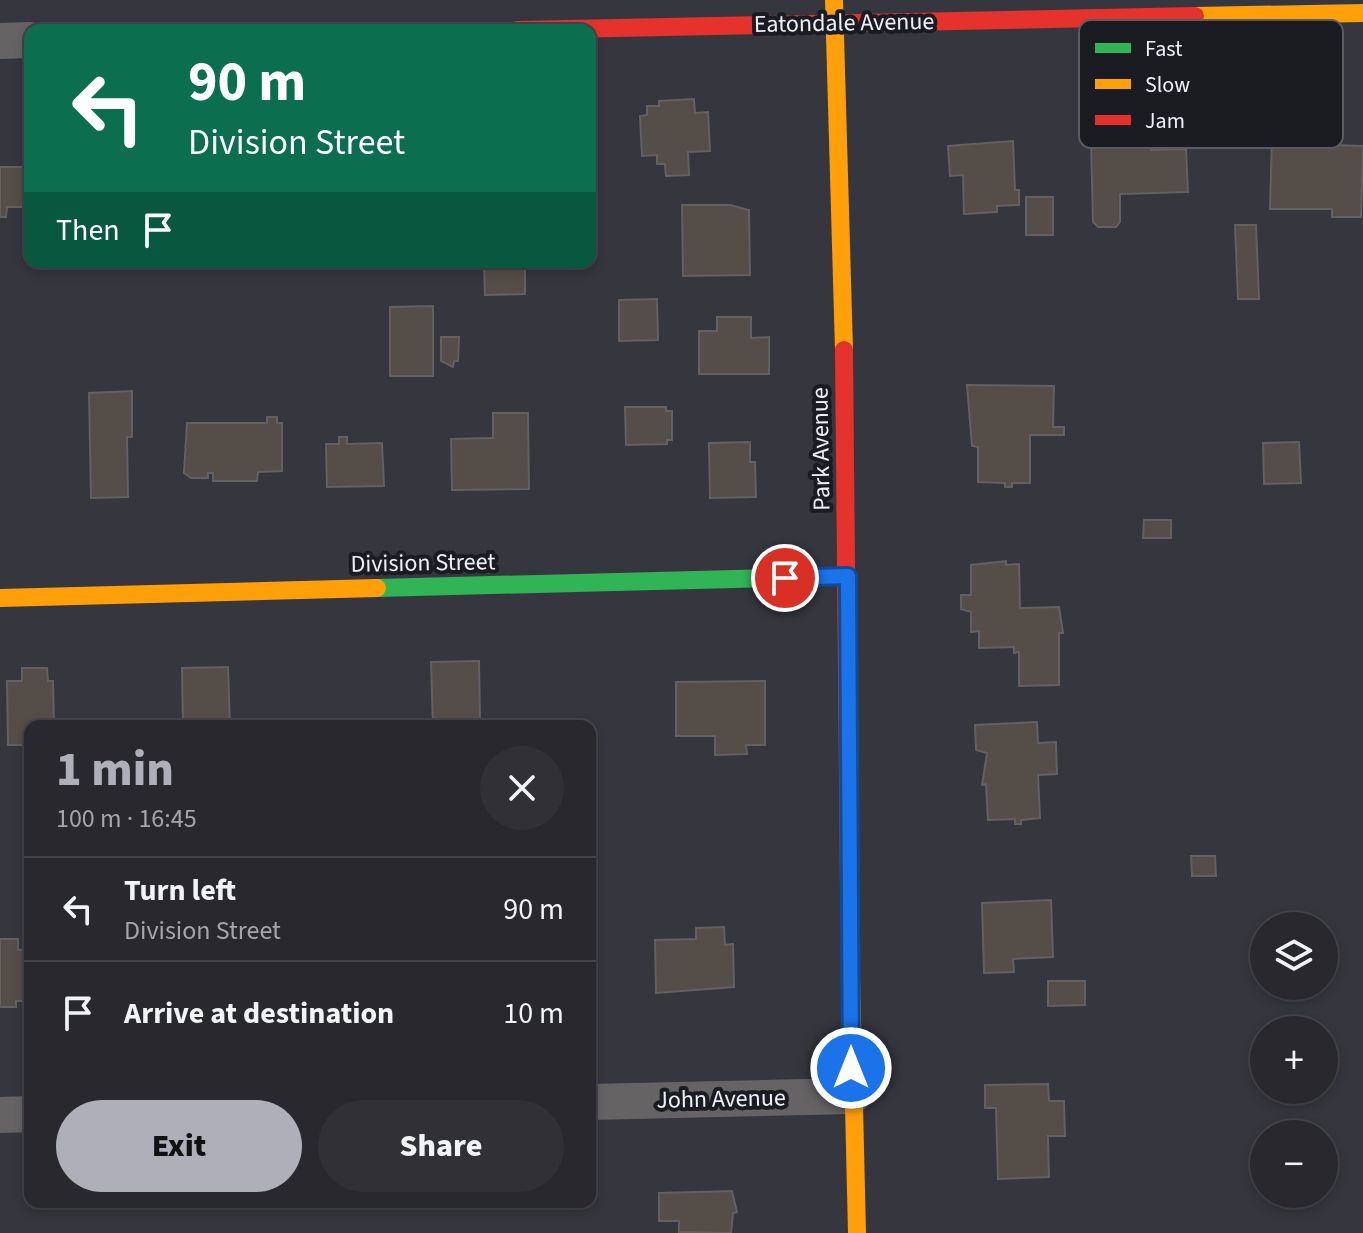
<!DOCTYPE html>
<html lang="en">
<head>
<meta charset="utf-8">
<style>
  :root { --surface:#28282e; --page:#303036; --text:#f1f3f6; --muted:#a5a6aa; --line:#44444a; --accent:#aeafb8 }
  body { margin:0; font-family:"Source Sans 3",sans-serif; background:var(--page); color:var(--text); height:100vh; display:flex; flex-direction:column; font-size:30px; white-space:nowrap }
  * { box-sizing:border-box; margin:0 }
  p { font-size:26px; color:var(--muted) }
  .icon { flex:none; width:44px; height:44px; fill:none; stroke:currentColor; stroke-width:2; stroke-linecap:round; stroke-linejoin:round }
  .map { position:relative; flex:1; overflow:hidden }
  .sheet { position:absolute; left:24px; top:720px; width:572px; height:488px; display:flex; flex-direction:column; background:var(--surface); border-radius:16px; box-shadow:0 4px 12px #0003,0 0 0 2px var(--line) }
  .sheet>* { flex:none }
  .top-card { position:absolute; left:24px; top:24px; width:572px; height:244px; border-radius:16px; box-shadow:0 4px 12px #0003,0 0 0 2px var(--line); background:#0b6e4f; color:#fff; overflow:hidden }
  .controls { position:absolute; left:1250px; top:912px; display:grid; gap:16px }
  .controls a { display:grid; place-items:center; width:88px; height:88px; border-radius:50%; background:var(--surface); box-shadow:0 4px 12px #0003,0 0 0 2px var(--line); font-size:40px }
  .pin { position:absolute; display:grid; place-items:center; width:68px; height:68px; color:#fff; margin:-34px; border:4px solid #fff; border-radius:50%; box-shadow:0 2px 8px #0007 }
  .me { position:absolute; width:88px; margin:-44px; rotate:0deg; stroke-linejoin:round; filter:drop-shadow(0 0 6px #0008) }
  .turn { display:flex; align-items:center; gap:28px; height:168px; padding:0 32px; font-size:36px }
  .turn .icon { width:104px; height:104px; stroke-width:2.5 }
  .turn b { display:block; font-size:56px; line-height:68px }
  .then { display:flex; align-items:center; height:76px; padding:0 32px; background:#0003; gap:16px; font-size:30px }
  .round { display:grid; place-items:center; flex:none; width:84px; height:84px; border-radius:42px; background:var(--page) }
  .head { display:flex; align-items:center; justify-content:space-between; height:136px; padding:0 32px }
  h1 { font-size:48px; font-weight:800; line-height:60px; color:var(--accent) }
  .button { display:flex; gap:16px; margin-top:auto; padding:16px 32px }
  .button a { flex:1; height:92px; border-radius:48px; background:var(--accent); color:#111; font-size:32px; font-weight:800; line-height:92px; text-align:center }
  .button a+a { background:var(--page); color:var(--text) }
  ul { padding:0; list-style:none }
  li { display:flex; align-items:center; gap:24px; height:104px; padding:0 32px; border-top:2px solid var(--line) }
  li div { flex:1 }
  li b { display:block; font-size:30px }
  li em { font-style:normal }
  .map>svg:first-child { display:block }
  .building { fill:#544d48; stroke:#626061; stroke-width:2 }
  .lines { fill:none; stroke-linecap:round; stroke-linejoin:round }
  .street { stroke:#656364; stroke-width:36 }
  .fast { stroke:#30b455; stroke-width:18 }
  .slow { stroke:#ff9f0a; stroke-width:18 }
  .jam { stroke:#e5322d; stroke-width:18 }
  .route-casing { stroke:#114b97; stroke-width:20 }
  .route { stroke:#1a73e8; stroke-width:14 }
  .labels { text-anchor:middle; dominant-baseline:central; stroke-width:8; stroke-linejoin:round; paint-order:stroke }
  .street-label { font-size:24px; fill:#eff0fa; stroke:#1b1b22 }
  .key { fill:#1b1b22; stroke:#5b5b63; stroke-width:2 }
  .key-label { font-size:22px; fill:#eff0fa }
</style>
</head>
<body>
<div class="map">
<svg width="1363" height="1233" viewBox="0 0 1363 1233">
  <rect width="100%" height="100%" fill="#35363e"/>
  <g class="building">
    <polygon points="694,99 695,113 708,112 710,151 688,152 689,175 666,176 665,164 657,164 657,155 642,156 640,116 647,115 647,106 659,106 659,101"/>
    <polygon points="1272,135 1312,135 1312,144 1363,146 1361,217 1332,217 1332,209 1270,209"/>
    <polygon points="1111,139 1112,143 1150,142 1151,150 1186,149 1188,192 1120,194 1120,222 1116,227 1098,227 1093,222 1091,140"/>
    <polygon points="1013,141 1015,190 1019,190 1019,205 997,206 997,212 964,214 963,175 950,176 948,146"/>
    <polygon points="0,167 30,167 30,207 7,207 6,217 0,217"/>
    <rect x="1026" y="197" width="27" height="38"/>
    <polygon points="682,205 730,205 749,210 750,275 683,276"/>
    <polygon points="1235,225 1256,225 1259,299 1238,299"/>
    <polygon points="484,262 525,262 525,294 485,295"/>
    <polygon points="657,299 658,340 619,341 619,300"/>
    <polygon points="433,306 433,376 390,376 390,307"/>
    <polygon points="717,317 751,317 751,338 769,337 769,374 699,374 699,331 717,331"/>
    <polygon points="441,337 459,337 458,361 454,361 453,367 441,361"/>
    <polygon points="967,385 1054,386 1053,427 1064,427 1064,435 1030,435 1030,483 1012,483 1012,487 1005,487 1005,483 978,482 978,447 972,446"/>
    <polygon points="132,391 132,437 127,437 128,497 91,498 89,393"/>
    <polygon points="625,407 666,407 666,411 672,411 672,440 667,440 667,444 626,445"/>
    <polygon points="493,413 528,413 529,489 452,490 451,439 493,438"/>
    <polygon points="267,417 277,417 277,423 282,423 282,471 258,472 257,481 213,481 213,473 208,473 208,478 191,478 184,473 187,423 267,423"/>
    <polygon points="339,437 347,437 347,444 382,443 384,486 327,487 326,444 339,444"/>
    <polygon points="750,442 750,462 755,462 756,497 710,498 709,443"/>
    <polygon points="1299,442 1301,483 1264,484 1263,443"/>
    <polygon points="1144,520 1171,520 1171,538 1143,538"/>
    <polygon points="1006,561 1006,565 1019,564 1020,608 1059,607 1063,633 1059,633 1059,685 1019,686 1019,652 1014,653 1014,647 979,648 979,631 971,632 971,612 961,609 961,595 971,595 971,565"/>
    <polygon points="479,661 480,721 465,721 465,726 433,726 431,662"/>
    <polygon points="228,667 230,726 183,726 182,668"/>
    <polygon points="22,668 47,668 48,681 53,681 54,726 30,726 30,745 8,745 7,681 22,681"/>
    <polygon points="765,681 765,745 746,745 747,754 715,755 715,736 676,736 676,682"/>
    <polygon points="1037,722 1038,743 1056,742 1057,774 1038,775 1040,818 1021,820 1021,824 1015,824 1015,819 988,820 986,784 982,785 987,753 976,750 975,725"/>
    <polygon points="1191,856 1215,856 1216,876 1192,876"/>
    <polygon points="1051,900 1053,957 1013,959 1014,972 984,973 982,903"/>
    <polygon points="724,927 725,945 733,944 734,987 656,993 655,940 696,939 696,928"/>
    <polygon points="0,939 18,939 18,950 30,949 30,1001 16,1001 16,1007 0,1007"/>
    <polygon points="1048,981 1085,981 1085,1005 1048,1006"/>
    <polygon points="1048,1084 1049,1101 1064,1101 1065,1136 1048,1136 1049,1177 998,1179 996,1108 985,1108 985,1085"/>
    <polygon points="732,1191 737,1212 733,1213 731,1233 679,1232 679,1221 659,1221 659,1193"/>
  </g>
  <g class="lines">
    <g class="street">
      <polyline points="0,41 30,40"/>
      <polyline points="590,1102 852,1096"/>
      <polyline points="0,1115 30,1114"/>
    </g>
    <polyline class="fast" points="377,588 848,576"/>
    <g class="slow">
      <polyline points="834,0 844,350"/>
      <polyline points="1195,16 1363,13"/>
      <polyline points="0,598 377,588"/>
      <polyline points="849,892 857,1233"/>
    </g>
    <g class="jam">
      <polyline points="517,30 1195,16"/>
      <polyline points="844,350 849,892"/>
    </g>
  </g>
  <g class="lines">
    <defs>
      <polyline id="route" points="785,578 848,576 851,1068"/>
    </defs>
    <use href="#route" class="route-casing"/>
    <use href="#route" class="route"/>
  </g>
  <g class="labels">
    <g class="street-label">
      <text transform="translate(844 23) rotate(-1)">Eatondale Avenue</text>
      <text transform="translate(821 449) rotate(-91)">Park Avenue</text>
      <text transform="translate(423 563) rotate(-1)">Division Street</text>
      <text transform="translate(721 1099) rotate(-1)">John Avenue</text>
    </g>
  </g>
  <rect x="1079" y="20" width="264" height="128" rx="12" class="key"/>
  <rect x="1095" y="43" width="36" height="10" fill="#30b455"/>
  <rect x="1095" y="79" width="36" height="10" fill="#ff9f0a"/>
  <rect x="1095" y="115" width="36" height="10" fill="#e5322d"/>
  <g class="key-label">
    <text x="1145" y="56">Fast</text>
    <text x="1145" y="92">Slow</text>
    <text x="1145" y="128">Jam</text>
  </g>
</svg>
<div class="controls">
<a><svg class="icon" aria-label="layers" viewBox="0 0 24 24"><path d="M12 4l9 5-9 5-9-5zM3 14l9 5 9-5"/></svg></a>
<a>+</a>
<a>−</a>
</div>
<div class="pin" style="left:785px;top:578px;background:#d93025"><svg class="icon" aria-label="arrive" viewBox="0 0 24 24"><path d="M6 21V4h12l-3 4 3 4H6"/></svg></div>
<svg class="me" style="left:851px;top:1068px" viewBox="-20 -20 40 40"><circle r="17" fill="#1a73e8" stroke="#fff" stroke-width="3"/><path d="M0-11L8 9 0 5-8 9z" fill="#fff"/></svg>
<div class="top-card">
<div class="turn"><svg class="icon" aria-label="left" viewBox="0 0 24 24"><path d="M17 20v-9H6M10 6l-5 5 5 5"/></svg><div><b>90 m</b>Division Street</div></div>
<div class="then">Then<svg class="icon" aria-label="arrive" viewBox="0 0 24 24"><path d="M6 21V4h12l-3 4 3 4H6"/></svg></div>
</div>
<section class="sheet">
<div class="head"><div><h1>1 min</h1><p>100 m · 16:45</p></div><a class="round"><svg class="icon" aria-label="close" viewBox="0 0 24 24"><path d="M6 6l12 12M18 6L6 18"/></svg></a></div>
<ul>
<li><svg class="icon" aria-label="left" viewBox="0 0 24 24"><path d="M17 20v-9H6M10 6l-5 5 5 5"/></svg><div><b>Turn left</b><p>Division Street</p></div><em>90 m</em></li>
<li><svg class="icon" aria-label="arrive" viewBox="0 0 24 24"><path d="M6 21V4h12l-3 4 3 4H6"/></svg><div><b>Arrive at destination</b></div><em>10 m</em></li>
</ul>
<div class="button"><a>Exit</a><a>Share</a></div>
</section>
</div>
</body>
</html>
